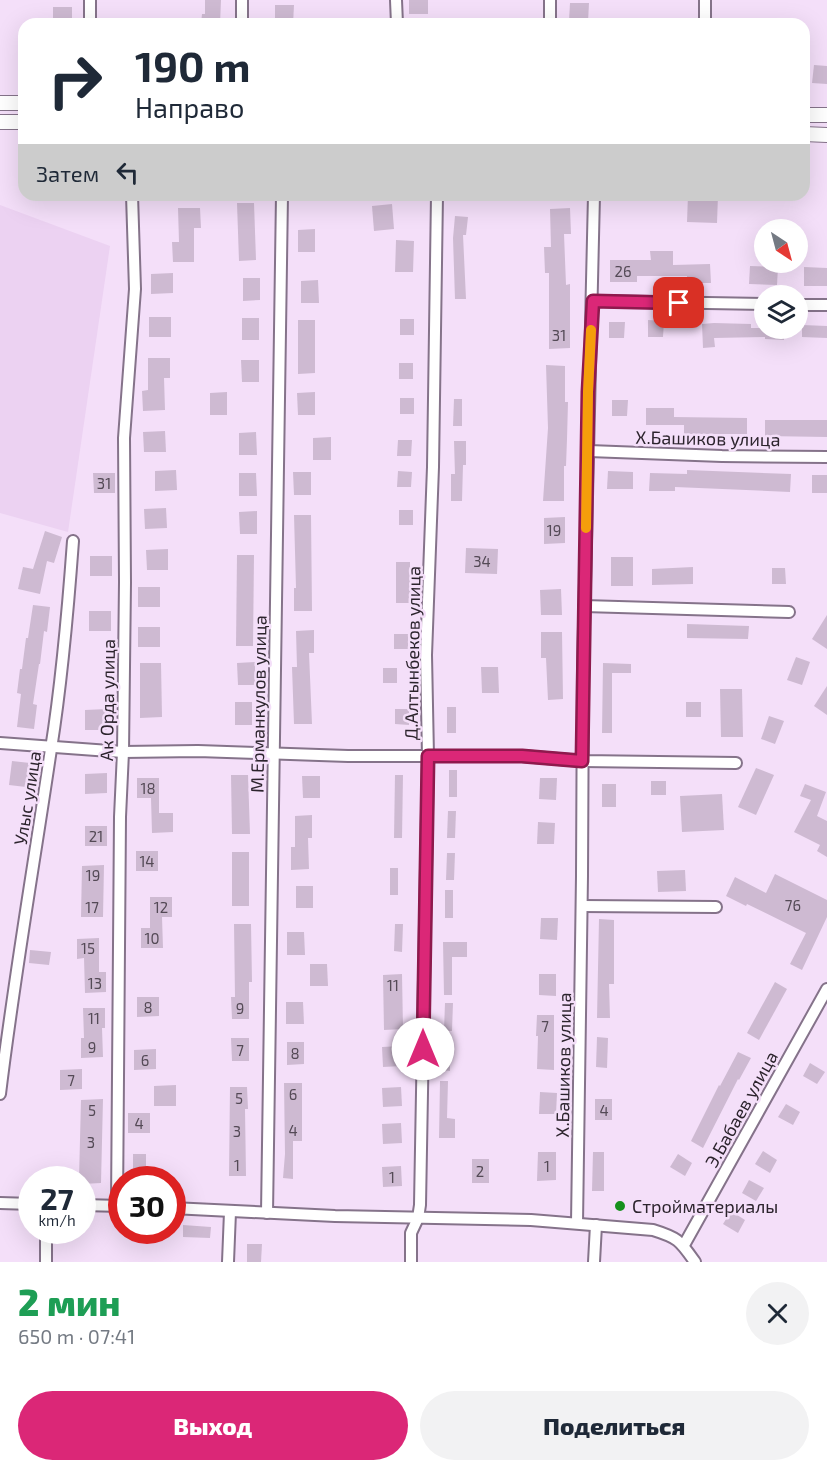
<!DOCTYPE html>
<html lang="ru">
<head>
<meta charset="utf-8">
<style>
  :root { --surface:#fff; --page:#f2f2f3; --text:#1f2937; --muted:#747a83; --accent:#db2777 }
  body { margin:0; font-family:"Exo 2",sans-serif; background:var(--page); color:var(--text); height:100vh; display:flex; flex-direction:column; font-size:22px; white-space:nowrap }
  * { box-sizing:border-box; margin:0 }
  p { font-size:20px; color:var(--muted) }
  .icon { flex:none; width:33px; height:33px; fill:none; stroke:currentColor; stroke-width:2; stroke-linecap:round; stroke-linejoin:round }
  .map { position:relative; height:1262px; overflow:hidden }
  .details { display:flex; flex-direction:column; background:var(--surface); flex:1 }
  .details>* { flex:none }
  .top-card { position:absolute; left:18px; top:18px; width:792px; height:183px; border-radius:18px; box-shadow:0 6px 24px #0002; background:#fff; color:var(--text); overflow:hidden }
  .needle { width:39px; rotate:144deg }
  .controls { position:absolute; left:754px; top:219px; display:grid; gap:12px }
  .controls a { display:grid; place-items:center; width:54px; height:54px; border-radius:50%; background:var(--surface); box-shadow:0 6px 24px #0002; font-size:30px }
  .speed { position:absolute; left:18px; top:1166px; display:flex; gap:12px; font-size:30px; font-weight:700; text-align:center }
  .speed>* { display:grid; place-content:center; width:78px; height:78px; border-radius:50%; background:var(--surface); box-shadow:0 6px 24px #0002; line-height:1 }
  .speed small { font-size:15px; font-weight:400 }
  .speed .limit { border:9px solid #d22; background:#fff; color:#111 }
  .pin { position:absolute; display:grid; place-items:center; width:51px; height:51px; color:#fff; margin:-26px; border-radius:12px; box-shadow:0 3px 9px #0006 }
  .me { position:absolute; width:66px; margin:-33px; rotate:0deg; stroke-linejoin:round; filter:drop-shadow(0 0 4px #0008) }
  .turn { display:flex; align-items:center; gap:21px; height:126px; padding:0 18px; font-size:27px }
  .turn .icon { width:78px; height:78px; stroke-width:2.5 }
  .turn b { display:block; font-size:42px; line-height:51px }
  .then { display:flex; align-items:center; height:57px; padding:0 18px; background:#0003; gap:12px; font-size:22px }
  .round { display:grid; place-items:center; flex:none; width:63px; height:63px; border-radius:32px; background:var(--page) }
  .summary { display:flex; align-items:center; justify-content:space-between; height:102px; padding:0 18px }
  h1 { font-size:36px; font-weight:800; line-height:45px; color:#1e9e55 }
  .primary-button { display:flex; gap:12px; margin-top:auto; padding:12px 18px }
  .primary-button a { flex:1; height:69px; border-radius:36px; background:var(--accent); color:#fff; font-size:24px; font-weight:800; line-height:69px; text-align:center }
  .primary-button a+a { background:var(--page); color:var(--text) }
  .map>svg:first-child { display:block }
  .built { fill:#ecd2f2 }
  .building { fill:#cebad2 }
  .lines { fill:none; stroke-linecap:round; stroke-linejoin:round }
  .minor-casing { stroke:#85738a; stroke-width:14 }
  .tertiary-casing { stroke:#85738a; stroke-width:16 }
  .minor { stroke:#fff; stroke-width:10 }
  .tertiary { stroke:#fff; stroke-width:14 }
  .route-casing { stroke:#8e194d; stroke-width:15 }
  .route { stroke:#db2777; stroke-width:10 }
  .slow { stroke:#f59e0b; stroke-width:10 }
  .poi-dot { fill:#16901d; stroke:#f4dff9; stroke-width:2 }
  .labels { text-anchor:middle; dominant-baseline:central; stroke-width:5; stroke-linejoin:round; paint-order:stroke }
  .number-label { font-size:15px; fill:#544a56 }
  .street-label { font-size:18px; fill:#2c242d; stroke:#f4dff9 }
  .poi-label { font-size:18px; fill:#2c242d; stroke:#f4dff9; text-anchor:start }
</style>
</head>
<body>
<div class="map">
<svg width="827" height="1262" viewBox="0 0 827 1262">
  <rect width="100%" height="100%" fill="#f4dff9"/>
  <polygon class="built" points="0,205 110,246 68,532 0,513"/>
  <g class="building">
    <polygon points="205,0 221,0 220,24 201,24 202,14 205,14"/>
    <rect x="409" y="0" width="19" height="14"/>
    <polygon points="570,3 589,3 588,22 569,21"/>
    <polygon points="275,5 294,5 293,24 275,23"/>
    <rect x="53" y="7" width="19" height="17"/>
    <polygon points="814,65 827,66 827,84 812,83"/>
    <polygon points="688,195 718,195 717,223 687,222"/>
    <polygon points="237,203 254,203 256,260 239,261"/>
    <polygon points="392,204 394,229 374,231 372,206"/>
    <polygon points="178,208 200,208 201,228 194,228 194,262 173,262 172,242 179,242"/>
    <polygon points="570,208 571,234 564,234 566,285 570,284 570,348 549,349 549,273 545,273 544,247 551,247 550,209"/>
    <polygon points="455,216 468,217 466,235 463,235 466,299 455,299 453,238"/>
    <polygon points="315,229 315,252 298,252 298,230"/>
    <polygon points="396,240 414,241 413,272 395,272"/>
    <polygon points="650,251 673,251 673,265 710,264 711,283 687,283 687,276 637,276 637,282 610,282 610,260 651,260"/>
    <polygon points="750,266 778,267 777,285 749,284"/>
    <polygon points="804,267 827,268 827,286 804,286"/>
    <polygon points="173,273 173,293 151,294 151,274"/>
    <polygon points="243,278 260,278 260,300 243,301"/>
    <polygon points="318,280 319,303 301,303 301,281"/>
    <rect x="149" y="317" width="22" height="20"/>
    <rect x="242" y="318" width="17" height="22"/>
    <rect x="400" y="319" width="14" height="16"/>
    <polygon points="298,320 315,320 315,373 298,374"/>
    <polygon points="648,320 664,321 663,337 648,337"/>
    <polygon points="609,322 625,322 624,338 609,338"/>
    <polygon points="714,323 751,324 751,328 784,328 784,340 765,339 765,337 714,338 715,347 703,348 702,324"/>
    <polygon points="802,325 827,326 827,338 802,337"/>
    <polygon points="148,358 170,358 170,378 164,378 165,410 143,411 142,391 148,390"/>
    <polygon points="241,360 259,360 259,382 242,382"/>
    <rect x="399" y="363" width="14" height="16"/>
    <polygon points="546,365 565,366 565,402 568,402 567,439 566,466 564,466 564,501 543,501 548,428"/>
    <polygon points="227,392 227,415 210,415 210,393"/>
    <polygon points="315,392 315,415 298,415 297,393"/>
    <rect x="400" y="398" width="14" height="16"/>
    <polygon points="454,399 462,399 462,426 453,426"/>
    <polygon points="612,400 628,400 627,416 612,416"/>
    <polygon points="646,408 674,408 674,417 747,418 747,434 684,434 684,425 646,425"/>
    <polygon points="765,420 827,420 827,437 765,436"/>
    <polygon points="165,431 166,452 144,452 143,432"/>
    <polygon points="256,432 257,455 239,455 239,433"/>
    <polygon points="331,437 331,460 313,460 313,438"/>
    <polygon points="398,440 412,440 411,456 397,456"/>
    <polygon points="454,441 466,441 466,465 463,465 462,501 451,501 451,474 455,474"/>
    <polygon points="176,470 177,490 155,491 155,471"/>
    <polygon points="687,470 791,474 790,492 675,487 675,491 649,491 650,473 687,474"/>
    <polygon points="398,471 412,472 411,487 397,487"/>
    <polygon points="608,471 633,472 633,489 607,489"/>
    <polygon points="293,472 311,472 311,495 294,495"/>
    <polygon points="93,473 115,473 115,493 94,493"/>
    <polygon points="239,473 256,473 257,496 239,496"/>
    <rect x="812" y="475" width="15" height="18"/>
    <polygon points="166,508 167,528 145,529 144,509"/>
    <rect x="399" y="510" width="14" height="15"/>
    <polygon points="257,511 257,534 240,534 239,512"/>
    <polygon points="294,515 311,515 312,611 294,611 294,588 296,588"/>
    <polygon points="565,517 565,543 544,544 544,518"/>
    <polygon points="45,531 62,537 54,563 47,561 40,594 18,589 23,567 33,569"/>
    <polygon points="466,548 498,549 497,574 465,573"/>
    <polygon points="168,549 168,570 147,570 146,550"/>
    <polygon points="237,555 254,555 253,646 236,646"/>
    <rect x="90" y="556" width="22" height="20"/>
    <rect x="611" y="557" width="22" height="29"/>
    <rect x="396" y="562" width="14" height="41"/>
    <polygon points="693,567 693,584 652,585 652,569"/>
    <polygon points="772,568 785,568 786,584 772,584"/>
    <rect x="138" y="587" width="22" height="20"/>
    <polygon points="561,589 562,615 541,615 540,590"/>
    <polygon points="33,605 50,607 47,632 44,631 40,664 39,664 33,704 37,705 34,729 17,727 21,694 17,693 20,669 22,669 26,638 28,638"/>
    <rect x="89" y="611" width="22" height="20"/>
    <polygon points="827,615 827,649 812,639"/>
    <polygon points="687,624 749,626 748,639 687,638"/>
    <rect x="138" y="627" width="22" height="20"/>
    <polygon points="314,630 314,653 309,653 312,724 294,724 292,667 297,667 296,631"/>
    <polygon points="541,632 562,632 563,699 548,700 546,658 541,658"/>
    <rect x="394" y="634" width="14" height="15"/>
    <polygon points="796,657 810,662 802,685 787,680"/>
    <polygon points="255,662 255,685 238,685 237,663"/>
    <polygon points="140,663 161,663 162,717 140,718"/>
    <polygon points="603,663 631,664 631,673 612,673 612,733 602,733"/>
    <polygon points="481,667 498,667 499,693 482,693"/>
    <rect x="383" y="668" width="14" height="15"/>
    <polygon points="827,686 827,715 814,706"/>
    <polygon points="720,689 742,689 743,737 721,737"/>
    <rect x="235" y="702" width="17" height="23"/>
    <rect x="686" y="702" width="15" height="15"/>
    <rect x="447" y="707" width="9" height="26"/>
    <polygon points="107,709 107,730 85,730 85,710"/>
    <polygon points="395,709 409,709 409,725 395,724"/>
    <polygon points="769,716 784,721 775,744 761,739"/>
    <polygon points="12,761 30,763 26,787 9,785"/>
    <polygon points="756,768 774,775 756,815 738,807"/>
    <rect x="449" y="770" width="8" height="27"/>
    <polygon points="107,773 107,793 85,794 85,774"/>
    <polygon points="231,775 248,775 250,834 232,834"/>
    <polygon points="395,775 403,775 402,838 394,838"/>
    <polygon points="302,776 320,776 320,798 303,798"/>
    <polygon points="137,778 159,778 159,813 173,813 173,832 152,833 151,798 137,798"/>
    <polygon points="540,778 557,778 556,800 539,799"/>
    <rect x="651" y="781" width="15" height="14"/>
    <rect x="602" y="784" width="14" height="23"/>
    <polygon points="805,784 826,792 817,816 827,821 827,857 817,851 820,845 794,832 811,800 800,796"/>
    <polygon points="722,794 724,830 682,832 680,796"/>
    <polygon points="448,811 456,811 455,838 447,838"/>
    <polygon points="312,815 312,838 308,838 309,869 291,870 291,847 295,847 295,816"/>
    <polygon points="538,822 555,823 554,844 537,844"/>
    <rect x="85" y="826" width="22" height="20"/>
    <rect x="136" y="851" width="22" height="20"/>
    <rect x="232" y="852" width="17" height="54"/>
    <polygon points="447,853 455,853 454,880 446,880"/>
    <polygon points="104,865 103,917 81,917 82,866"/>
    <rect x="390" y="868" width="8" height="27"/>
    <polygon points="685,870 686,891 658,892 657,871"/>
    <polygon points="775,874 827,900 827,917 802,970 790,964 806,933 747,904 746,906 726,896 735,877 766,893"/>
    <rect x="296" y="886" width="17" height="22"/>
    <rect x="445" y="890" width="8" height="28"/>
    <polygon points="150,897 172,897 172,917 162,917 163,948 141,948 141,928 150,928"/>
    <polygon points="541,918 558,918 557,940 540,939"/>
    <polygon points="599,919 614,920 614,984 609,984 610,1018 597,1018"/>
    <polygon points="234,924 251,924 252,982 249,982 249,1019 232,1019 231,997 235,997"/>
    <polygon points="395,924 403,924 402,952 394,951"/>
    <polygon points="287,932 304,932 305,955 287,955"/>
    <polygon points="99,938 99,972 106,972 106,992 85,993 84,958 77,959 77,939"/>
    <polygon points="443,942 467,942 467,957 452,957 452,995 444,995"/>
    <polygon points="30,950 51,952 49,965 29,963"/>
    <polygon points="310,964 327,964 328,986 310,986"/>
    <polygon points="402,974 403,1029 384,1030 383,975"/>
    <polygon points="539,974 556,974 556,996 539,995"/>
    <polygon points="775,982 787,989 759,1040 747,1033"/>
    <polygon points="137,997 159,997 159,1016 137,1017"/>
    <polygon points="286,1002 303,1002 304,1024 286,1024"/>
    <polygon points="445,1003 453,1003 452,1031 444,1031"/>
    <polygon points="83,1008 105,1008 105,1028 102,1028 103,1057 81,1058 81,1038 84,1038"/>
    <polygon points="537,1015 554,1015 554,1070 537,1069 538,1036 536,1036"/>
    <polygon points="597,1037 608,1038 607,1068 596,1067"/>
    <polygon points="231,1038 249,1038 249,1061 232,1061"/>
    <polygon points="287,1042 304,1042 304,1064 287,1065"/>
    <polygon points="442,1043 450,1043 450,1071 442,1070"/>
    <polygon points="401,1046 402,1066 383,1067 382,1047"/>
    <polygon points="156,1049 156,1069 134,1070 134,1050"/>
    <polygon points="738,1052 751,1058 739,1080 738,1079 703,1148 691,1141 719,1085 720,1086"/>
    <polygon points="810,1063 825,1072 817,1084 803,1076"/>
    <polygon points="82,1069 82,1089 60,1090 60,1070"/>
    <polygon points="440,1081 448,1081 447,1118 455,1119 455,1138 439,1138"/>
    <polygon points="284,1083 302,1083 302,1141 293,1141 293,1179 283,1178 285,1154"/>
    <polygon points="176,1085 176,1106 154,1106 154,1086"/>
    <polygon points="230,1087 247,1087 248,1109 245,1109 246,1176 229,1176"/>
    <polygon points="401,1087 402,1106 383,1107 382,1088"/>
    <polygon points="540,1092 557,1093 556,1114 539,1114"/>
    <polygon points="103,1099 101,1183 82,1184 82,1179 79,1179 81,1100"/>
    <rect x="595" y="1099" width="17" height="21"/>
    <polygon points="786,1104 800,1112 793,1125 778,1117"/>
    <rect x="128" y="1113" width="22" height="20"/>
    <polygon points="401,1123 402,1143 383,1144 382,1124"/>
    <polygon points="763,1151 777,1160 770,1173 755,1164"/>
    <polygon points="538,1152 556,1152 556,1180 537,1181"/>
    <polygon points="593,1152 604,1152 604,1191 592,1191"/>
    <rect x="133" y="1154" width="13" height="25"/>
    <polygon points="678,1154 692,1163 685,1176 670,1167"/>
    <rect x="472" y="1159" width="17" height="24"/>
    <polygon points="401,1166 402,1186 383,1187 382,1167"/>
    <polygon points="749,1180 764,1188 756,1201 742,1193"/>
    <polygon points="731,1211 745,1220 738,1233 723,1224"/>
    <polygon points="183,1225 211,1227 210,1238 183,1237"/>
    <polygon points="247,1244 262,1244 261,1262 247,1262"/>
  </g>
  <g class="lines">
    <defs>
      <g id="minor">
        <polyline points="90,0 90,24"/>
        <polyline points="396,0 397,24"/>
        <polyline points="242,24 242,0"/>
        <polyline points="550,24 550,0"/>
        <polyline points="705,24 705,0"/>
        <polyline points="593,301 765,304"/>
        <polyline points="798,305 827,305"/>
        <polyline points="589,451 722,456 827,457"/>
        <polyline points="584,606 789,612"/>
        <polyline points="0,743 123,752 198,751 348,756 522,756 582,761 736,763"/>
        <polyline points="582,906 716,907"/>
        <path d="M0 1094C14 978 34 864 51 749 62 680 68 610 73 541"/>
        <polyline points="0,1203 32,1204"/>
        <polyline points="82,1205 122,1206"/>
        <polyline points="117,1206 120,817 123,752 125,582 124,438 135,289 132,195"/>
        <path d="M172 1208 335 1216 531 1220 653 1230C679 1238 680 1241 695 1262"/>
        <polyline points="267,1213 282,195"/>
        <polyline points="577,1223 582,876 583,670 594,195"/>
        <polyline points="46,1230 46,1262"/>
        <polyline points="684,1245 827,989"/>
        <polyline points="228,1262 230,1212"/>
        <polyline points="411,1262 411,1233 418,1218 420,1205 428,756 426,655 433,467 437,195"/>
        <polyline points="594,1262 596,1225"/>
      </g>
      <g id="tertiary">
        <polyline points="0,103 24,103"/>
        <polyline points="804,115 827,115"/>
        <polyline points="0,122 24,122"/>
        <polyline points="804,134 827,135"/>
      </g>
    </defs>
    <use href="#minor" class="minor-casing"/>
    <use href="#tertiary" class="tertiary-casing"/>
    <use href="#minor" class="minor"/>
    <use href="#tertiary" class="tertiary"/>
  </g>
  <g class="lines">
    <defs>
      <polyline id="route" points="423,1049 428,756 522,756 582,761 588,392 593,301 679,303"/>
    </defs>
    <use href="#route" class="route-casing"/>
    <use href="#route" class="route"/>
    <polyline class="slow" points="586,528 588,392 591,330"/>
  </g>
  <circle class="poi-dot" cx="620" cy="1206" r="6"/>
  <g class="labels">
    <g class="number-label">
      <text x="623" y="271">26</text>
      <text x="559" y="335">31</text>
      <text x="104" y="483">31</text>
      <text x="554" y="530">19</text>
      <text x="482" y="561">34</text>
      <text x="148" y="788">18</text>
      <text x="96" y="836">21</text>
      <text x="147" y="861">14</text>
      <text x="93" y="875">19</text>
      <text x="793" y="905">76</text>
      <text x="92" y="907">17</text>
      <text x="161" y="907">12</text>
      <text x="152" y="938">10</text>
      <text x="88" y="948">15</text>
      <text x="95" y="983">13</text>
      <text x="393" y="985">11</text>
      <text x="148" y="1007">8</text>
      <text x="240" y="1008">9</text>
      <text x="94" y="1018">11</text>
      <text x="545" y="1026">7</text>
      <text x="92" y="1047">9</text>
      <text x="240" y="1050">7</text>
      <text x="295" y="1053">8</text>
      <text x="145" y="1060">6</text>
      <text x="71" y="1080">7</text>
      <text x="293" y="1094">6</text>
      <text x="239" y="1098">5</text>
      <text x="92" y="1110">5</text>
      <text x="604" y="1110">4</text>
      <text x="139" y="1123">4</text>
      <text x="293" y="1130">4</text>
      <text x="237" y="1131">3</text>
      <text x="91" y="1142">3</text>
      <text x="237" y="1165">1</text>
      <text x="547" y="1166">1</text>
      <text x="480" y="1171">2</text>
      <text x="392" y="1177">1</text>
    </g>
    <g class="street-label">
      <text transform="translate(708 438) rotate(1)">Х.Башиков улица</text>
      <text transform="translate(412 653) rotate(-89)">Д.Алтынбеков улица</text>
      <text transform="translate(107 700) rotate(-89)">Ак Орда улица</text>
      <text transform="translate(258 704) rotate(-89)">М.Ерманкулов улица</text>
      <text transform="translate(27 798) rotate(-81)">Улыс улица</text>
      <text transform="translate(563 1065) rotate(-89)">Х.Башиков улица</text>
      <text transform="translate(741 1109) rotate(-61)">Э.Бабаев улица</text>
    </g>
    <g class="poi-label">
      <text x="632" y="1206">Стройматериалы</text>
    </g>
  </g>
</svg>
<div class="controls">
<a><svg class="needle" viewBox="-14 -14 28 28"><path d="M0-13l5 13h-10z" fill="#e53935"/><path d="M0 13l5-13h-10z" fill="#747a83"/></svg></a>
<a><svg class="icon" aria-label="layers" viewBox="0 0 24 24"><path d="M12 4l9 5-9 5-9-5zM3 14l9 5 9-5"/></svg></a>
</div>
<div class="speed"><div>27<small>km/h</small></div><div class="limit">30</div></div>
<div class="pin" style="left:679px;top:303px;background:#d93025"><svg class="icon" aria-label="arrive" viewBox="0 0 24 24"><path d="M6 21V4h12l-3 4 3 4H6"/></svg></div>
<svg class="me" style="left:423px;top:1049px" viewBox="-20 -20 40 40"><circle r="19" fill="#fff"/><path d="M0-13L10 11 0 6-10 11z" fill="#db2777"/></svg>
<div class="top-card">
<div class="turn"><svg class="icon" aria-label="right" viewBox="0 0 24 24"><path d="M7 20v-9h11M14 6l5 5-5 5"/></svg><div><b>190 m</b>Направо</div></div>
<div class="then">Затем<svg class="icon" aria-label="left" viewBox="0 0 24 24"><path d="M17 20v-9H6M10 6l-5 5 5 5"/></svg></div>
</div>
</div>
<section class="details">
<div class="summary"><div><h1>2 мин</h1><p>650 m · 07:41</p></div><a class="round"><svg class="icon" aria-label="close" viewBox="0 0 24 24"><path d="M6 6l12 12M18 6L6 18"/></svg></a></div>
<div class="primary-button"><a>Выход</a><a>Поделиться</a></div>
</section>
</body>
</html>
